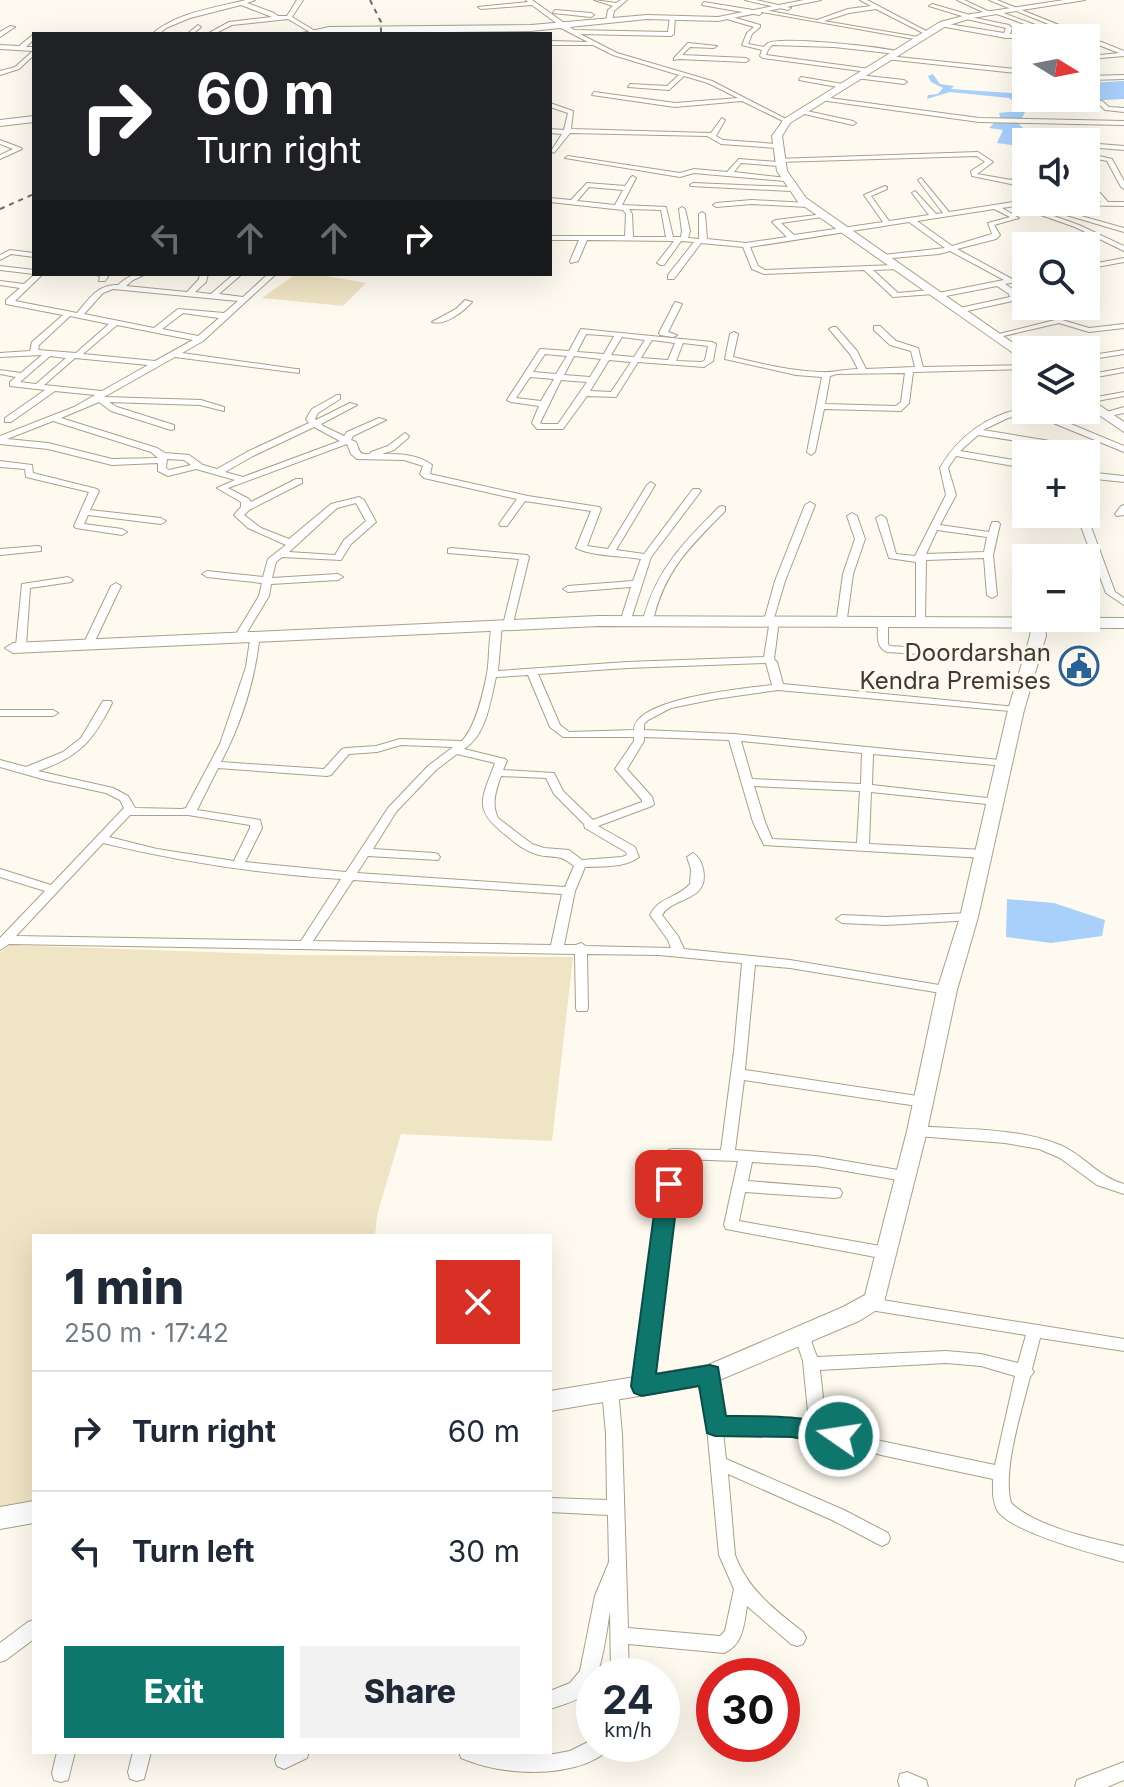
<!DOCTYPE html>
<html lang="en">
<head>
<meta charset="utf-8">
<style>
  :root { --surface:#fff; --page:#f2f2f3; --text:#1f2937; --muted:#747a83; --line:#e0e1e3; --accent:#0f766e }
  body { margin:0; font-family:Inter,sans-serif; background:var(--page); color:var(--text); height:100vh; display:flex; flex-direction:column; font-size:30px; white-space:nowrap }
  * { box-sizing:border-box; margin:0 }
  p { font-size:26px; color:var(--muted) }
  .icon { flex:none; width:44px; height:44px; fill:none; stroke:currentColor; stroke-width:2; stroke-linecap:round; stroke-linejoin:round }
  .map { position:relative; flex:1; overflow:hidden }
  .sheet { position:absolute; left:32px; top:1234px; width:520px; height:520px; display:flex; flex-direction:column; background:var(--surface); border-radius:0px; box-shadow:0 8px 32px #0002 }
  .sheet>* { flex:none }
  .banner { position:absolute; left:32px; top:32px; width:520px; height:244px; border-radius:0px; box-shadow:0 8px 32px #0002; background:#202124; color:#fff; overflow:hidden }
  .needle { width:52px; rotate:100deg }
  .fabs { position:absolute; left:1012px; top:24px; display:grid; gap:16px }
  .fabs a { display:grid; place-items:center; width:88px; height:88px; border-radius:0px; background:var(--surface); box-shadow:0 8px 32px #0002; font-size:40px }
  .speed { position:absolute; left:576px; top:1658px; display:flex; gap:16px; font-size:40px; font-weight:700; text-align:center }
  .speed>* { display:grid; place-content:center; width:104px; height:104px; border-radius:50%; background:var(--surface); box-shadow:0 8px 32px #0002; line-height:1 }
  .speed small { font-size:20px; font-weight:400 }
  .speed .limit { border:12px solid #d22; background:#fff; color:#111 }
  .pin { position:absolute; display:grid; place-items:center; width:68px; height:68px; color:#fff; margin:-34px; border-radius:16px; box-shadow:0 4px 12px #0006 }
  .me { position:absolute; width:88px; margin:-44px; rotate:283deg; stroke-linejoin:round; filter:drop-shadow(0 0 6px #0008) }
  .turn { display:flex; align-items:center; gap:28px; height:168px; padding:0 32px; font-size:36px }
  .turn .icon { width:104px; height:104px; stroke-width:2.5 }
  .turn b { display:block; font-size:56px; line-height:68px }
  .lanes { display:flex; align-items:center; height:76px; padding:0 32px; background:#0003; justify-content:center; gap:40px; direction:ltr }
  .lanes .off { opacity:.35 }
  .round { display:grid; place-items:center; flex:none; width:84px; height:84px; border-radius:0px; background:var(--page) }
  .head { display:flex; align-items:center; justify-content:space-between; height:136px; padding:0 32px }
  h1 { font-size:48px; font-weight:800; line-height:60px }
  .button { display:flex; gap:16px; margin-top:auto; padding:16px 32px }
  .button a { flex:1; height:92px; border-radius:0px; background:var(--accent); color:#fff; font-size:32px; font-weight:800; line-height:92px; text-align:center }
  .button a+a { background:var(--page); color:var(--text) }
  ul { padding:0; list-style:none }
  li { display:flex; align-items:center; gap:24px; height:120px; padding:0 32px; border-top:2px solid var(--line) }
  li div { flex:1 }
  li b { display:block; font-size:30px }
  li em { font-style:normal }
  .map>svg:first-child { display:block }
  .green { fill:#efe4c3 }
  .water { fill:#a8d0fb }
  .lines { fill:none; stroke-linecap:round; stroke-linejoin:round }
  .street-casing { stroke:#a9a187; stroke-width:2 }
  .secondary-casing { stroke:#a9a187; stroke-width:2 }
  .primary-casing { stroke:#a9a187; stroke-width:2 }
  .street { fill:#fff; fill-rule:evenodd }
  .secondary { fill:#fff; fill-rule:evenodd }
  .primary { fill:#fff; fill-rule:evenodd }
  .rail { stroke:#6f6c61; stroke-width:2; stroke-dasharray:5 5; stroke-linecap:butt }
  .route { fill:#0f766e; stroke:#0a4d48; stroke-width:2 }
  .labels { text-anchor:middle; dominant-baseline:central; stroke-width:6; stroke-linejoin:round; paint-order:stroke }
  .poi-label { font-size:24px; fill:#3e3b30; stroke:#fefaef; text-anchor:end }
</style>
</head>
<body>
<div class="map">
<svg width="1124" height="1787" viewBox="0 0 1124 1787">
  <rect width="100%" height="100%" fill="#fefaef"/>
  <g class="green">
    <polygon points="296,274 315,274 366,283 343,306 262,298"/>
    <polygon points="9,945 294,955 573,957 552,1141 401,1134 377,1215 375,1236 34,1236 34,1506 0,1512 0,953"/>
  </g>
  <g class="water">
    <polygon points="933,74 940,84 954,86 951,89 1026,94 1026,98 1086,98 1086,79 1088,83 1124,81 1124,99 1047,103 1025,112 1021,120 1001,119 999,113 1018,111 1017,104 1009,98 950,92 927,99 928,95 938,94 943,88 931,82 928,76"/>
    <polygon points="996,121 1018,123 1037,142 1026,142 1026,147 997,143 1003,130 989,128"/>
    <polygon points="1007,899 1054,903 1105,920 1102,936 1051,943 1006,937"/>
  </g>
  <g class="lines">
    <defs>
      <g id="street">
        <path d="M246 0H255L247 3 274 13 278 16H287L297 0H303L292 17 315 31 310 32 288 19 232 25 214 34H207L229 22 272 17 241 5 190 18 166 28 159 34H152C178 12 214 8 246 0Z"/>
        <polygon points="526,0 532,0 574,30 668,32 670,17 675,16 674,34 671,36 580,34 617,53 712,81 790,121 785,122 742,101 675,107 592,95 594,92 675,103 738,98 708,83 684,76 669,90 628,87 630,84 667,86 679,75 613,55 593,45 550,45 550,41 588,42 559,27 559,25 532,5 481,9 478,7 528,2"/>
        <polygon points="594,0 616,3 621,0 627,0 614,11 612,21 609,23 606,21 608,10 613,6"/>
        <polygon points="745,0 756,0 791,8 788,10"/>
        <polygon points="860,0 867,0 930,33 925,34 876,9 849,13 824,21 918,37 920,40 762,12 765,10 817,20 848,9 871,6"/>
        <polygon points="957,0 964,0 992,13 987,14"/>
        <polygon points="989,0 997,0 1124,51 1124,56 1089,59 1091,56 1119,53 1086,40 1086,38 1077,36 1074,38 1006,38 940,26 942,23 1004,33 1006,28 962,18 962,16 929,6 932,4 970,15 970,17 1009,25 1012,28 1010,34 1073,34"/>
        <polygon points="704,2 759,11 762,13 759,15 702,5"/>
        <polygon points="555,10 591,13 594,15 591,17 553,13"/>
        <polygon points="994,11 998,11 1038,26 1033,27 994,13"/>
        <path d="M729 16 760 25V27L752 34 748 44 764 47C765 46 766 44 768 43 780 36 885 47 900 52L897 54 834 47 772 45 768 50 766 55 870 69 868 72 763 58 760 56 762 50 742 45 747 33 754 27 727 19Z"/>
        <polygon points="198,25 201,27 193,34 187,34"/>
        <polygon points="10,26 15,27 0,37 0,32"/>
        <polygon points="34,34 34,39 26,47 34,47 34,55 19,69 0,75 0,71 15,67 33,51 0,49 0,45 19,46"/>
        <polygon points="688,43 717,46 714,48 690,47 682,55 746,58 749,60 746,62 679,59 674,60 674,58"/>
        <polygon points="888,56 1026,70 1026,74 886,59"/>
        <polygon points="858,75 904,80 907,82 904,84 856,78"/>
        <polygon points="1124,75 1124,79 1090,80 1087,78 1090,76"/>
        <polygon points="801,77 843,84 846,86 843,88 799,80"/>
        <polygon points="822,97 979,118 1124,121 1124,125 979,122 820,100"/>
        <polygon points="1098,101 1102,101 1109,107 1124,108 1124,112 1105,110 1098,103"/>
        <polygon points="550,103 573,111 571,129 711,133 722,118 725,120 716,136 723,140 777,144 780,146 777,148 721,144 707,136 570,133 554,153 551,151 562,134 550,133 550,129 564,130 568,113 550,107"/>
        <polygon points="802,110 853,121 856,123 853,125 800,113"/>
        <polygon points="0,140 21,148 22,149 0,159 0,155 13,149 0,144"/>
        <polygon points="1086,143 1124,146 1124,150 1086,147"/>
        <polygon points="978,152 993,162 977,174 1011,180 1026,166 1026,172 1017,182 1026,188 1026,193 1011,184 972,176 971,171 985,162 977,156 778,162 782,164 779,166 741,163 734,172 787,178 788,179 785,181 694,173 680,177 565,158 568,156 680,173 694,169 727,172 739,159 778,162 775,160 776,159"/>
        <polygon points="1095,155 1112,159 1124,181 1124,189 1121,187 1107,161 1093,158 1092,157"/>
        <path d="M633 176 636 178 622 205 666 207 673 237H681L682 231 679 209 682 207 685 209 690 231 688 238 699 239V214L702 212 705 214 707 239 746 243 787 237 772 222 776 220 824 214V216L822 217 781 223 794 235 883 222 864 195 885 186 887 187V189L871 196 889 221 929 215 912 193 915 191 936 214 943 213 918 180 921 178 949 212 1026 200V202H1030L1023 205 1079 225 1124 246V251L1075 227 1015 206 1002 208 1019 218 994 225 1000 235 996 239 957 249 1012 279 1026 276V280L1005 284 1016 291 1017 300 958 313 954 311 955 309 1010 297 1009 294 997 286 936 298 932 296 933 294 1004 280 950 251 939 254 880 259V255H883L945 248 909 222 750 247 758 266 765 270 895 265H898V269L873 270 898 293 930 290H933V294L893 297 864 270 764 274 752 269 743 247 701 243 674 279H668V275L694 242 681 241 664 265H661L657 263 674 241 587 240 578 261 571 263 570 261 579 240H550V236H625L626 214 623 210 550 202V198L571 200 587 183 625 186 631 177ZM589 187 623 190 615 205 577 201ZM629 209 661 210 666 237H633L632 214ZM994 209 1010 217 988 223 992 234 952 246 917 221Z"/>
        <polygon points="1086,177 1108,202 1124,202 1124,206 1056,205 1067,212 1124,228 1124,232 1063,214 1043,202 1101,202 1086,183"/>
        <polygon points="693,183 791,187 794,189 791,191 691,186 690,185"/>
        <polygon points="752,200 808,203 811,205 808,207 752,204 716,207 713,205 716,203"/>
        <polygon points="10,250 34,253 34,257 11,254 0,260 0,255"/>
        <polygon points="1124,258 1124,262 1086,269 1086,265"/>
        <path d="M0 266 34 270V274H43L15 301 77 313C89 299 98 284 118 285 128 276 133 274 146 274L133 280 126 286 187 292 199 279 200 274H208L206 282 195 292 211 294 234 274H242L219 294 243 297 268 274H276L203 341 182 353 296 369H299V373L175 357 104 397 201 400 224 407V411L200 405 109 402 117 407 174 425V429L171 430 111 411 99 402 61 418 157 448 165 453 189 455 203 465 217 469 247 452 309 423 306 419 312 409 337 395H340V399L318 413 315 419 316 420 350 403 357 405 321 424 323 426 344 436 347 432 379 418 386 420 353 436 351 440 356 442C360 451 358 455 370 454L371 452 388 446 405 433 409 436 408 438 394 450 382 454C400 454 418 454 432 465L430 474 528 496 599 507 601 509 587 546 608 549 647 485 651 482 655 485 616 550 644 554 693 489H699L701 491 651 557 632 616 627 619 622 616 631 587 568 592 563 589 568 586 633 581 641 559C622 556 592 556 576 548L591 511 525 501 507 526H501L499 524 517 499 424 478 420 474 423 466 404 460 357 459 351 454 347 444 228 488 249 499 251 502 296 479H302V483L249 510 244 515 261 528 289 539 331 504 359 497 364 500 376 522 351 544 341 560 282 557 276 562 272 578 338 574 343 577 338 580 271 584 269 596 243 639 238 642 234 641 233 639 259 596 262 583 207 577 202 574 207 571 263 577 268 559 286 545 248 528 236 517 234 515 241 507V502L217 488 235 480 196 469 168 476 158 471V463L112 465 48 449 0 444V436L74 407 95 395 55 391 11 422H5V418L45 390 10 386V382L16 377 0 374V370L21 373 42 355 0 357V353L30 351 32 342 63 315 6 304V300L20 288 0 285V281L24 284 35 274H34L0 270ZM113 289 238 301 224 313 178 309 154 328 84 314 103 293ZM183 313 219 318 198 336 162 329ZM70 316 109 324 76 353 38 350 39 345ZM117 325 193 340 155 361 83 354ZM50 356 66 358 36 384 20 382ZM75 358 148 365 102 391 44 385ZM53 421 151 452 158 458 112 459 48 443 7 439ZM314 427 340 441 243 477 225 472 253 456ZM167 459 184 460 191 465 169 470 166 468ZM356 503 366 521 344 540 335 555 289 552 337 508Z"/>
        <polygon points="96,274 105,274 108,277 105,281 99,281 100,277"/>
        <path d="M465 300 472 302C463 312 445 326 432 322L456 309Z"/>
        <polygon points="675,302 682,304 668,332 677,335 673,337 660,335 659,333"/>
        <polygon points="1059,319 1089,328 1124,324 1124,328 1089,332 1059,323 995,338 991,336"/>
        <path d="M874 326H880L896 341 918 348 923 367 1026 365V369L913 372 909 403 901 411 824 409 815 452 811 455 807 452 822 377 796 375 725 359 730 334 734 332 738 334 733 357C762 364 791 371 820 372 833 373 845 369 858 369L850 354 829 329 833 327H836L857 351 866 369 915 367 911 351 890 345 874 330ZM905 373 901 402 896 406 825 404 830 376 837 374Z"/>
        <path d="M581 329 712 342 716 344 713 361 704 367 638 362 616 397 587 396 563 429H537L532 423 539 406 511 402 507 400 540 349 569 351ZM586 334 614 336 604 354 577 352ZM622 337 645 340 634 357 611 355ZM652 340 675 343 668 360 641 358ZM683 343 708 346 705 360 702 362 676 361ZM545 354 567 356 556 374 533 372ZM574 356 601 359 590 377 564 375ZM609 360 631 362 611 392 590 391ZM530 377 554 379 541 401 516 398ZM561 380 587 382 558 424H542L540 423Z"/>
        <polygon points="1124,350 1124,354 1086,360 1086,356"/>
        <polygon points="1124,368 1124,372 1086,379 1086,375"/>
        <polygon points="1124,392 1124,396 1086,403 1086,399"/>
        <polygon points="1124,407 1124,413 1104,417 1100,414"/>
        <path d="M1026 408V410H1037L1124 446V452L1029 413 1008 418 983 430 1068 444 1075 447 1076 454H1068V450L1063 448 978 435 960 451 1026 462V468L956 456 948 468 956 495 940 525 989 532 992 522H998L1000 524 993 555 997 595 992 598 987 595 984 558 926 560 925 619 924 621H916V562L889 558 876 518 881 515 886 518 896 554 915 556 946 495 940 468C958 436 989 414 1026 408ZM937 530 987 537 984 552 926 554Z"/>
        <polygon points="0,461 32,465 33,473 97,489 99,491 90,510 161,518 166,521 161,524 88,515 84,524 122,529 127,532 122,535 76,528 74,526 89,492 26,477 25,469 0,467"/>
        <polygon points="1086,472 1124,476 1124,482 1086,478"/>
        <path d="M810 502 815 505 785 581 774 618 779 621 774 659 777 662 783 684 1016 707 1020 708 1021 710 1020 712 778 690 715 699 671 708 648 720 644 724V730L734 734 1010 761 1012 763 1010 765 1006 766 873 754 872 785 996 799 1002 802 996 805 871 792 869 844 984 850 990 854 984 858 764 845 753 822 729 740 644 737V741L627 769 652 797 654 804 652 806 598 826 635 847 639 857C625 868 603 866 585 867L575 891 564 945H576L581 943 586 946 671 948 668 940 650 915C661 895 675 900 690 884L691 869 687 857 693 853C699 857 701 861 703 869 710 902 673 896 662 915L678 936 684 949 790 960 951 987 953 990 951 993 947 994 790 968 755 965 745 1070 924 1097 929 1099 931 1102 929 1105 924 1107 744 1080 735 1150 816 1156 904 1171 909 1172 911 1176 909 1180 904 1181 816 1166 752 1162 748 1181 835 1188 840 1189 842 1193 840 1197 835 1198 745 1192 739 1221 886 1247 891 1249 893 1253 891 1257 886 1259 726 1229 724 1225 738 1161 679 1159 650 1386 648 1391 642 1393 636 1391 634 1386 666 1154 668 1150 673 1149 721 1150 734 1051 742 963 659 955 587 954 588 1008 587 1011H577L576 1008 575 954 9 944 0 950V938L45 891 0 877V869L51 885 124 808 120 800 106 793 46 780 0 767V760L26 767 63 752 81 738 103 701H111L112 703C93 741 79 757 38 771L113 788 128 796 135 808 182 809 186 808 220 744 246 667 250 640H258L259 642C254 683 240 726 221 762L324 769 342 749 346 748 376 746 400 739 462 741C476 726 483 694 487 674 490 657 488 638 493 622H501L502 624 498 671 627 662 764 657 770 620 765 617 775 581 805 505ZM766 663 772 685C746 688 634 698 634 730L569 732 560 725 538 674 627 668ZM528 675 550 727 563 737H634V741L615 769 642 800V802L593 820 563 791 554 773 503 770 507 761 505 759 464 749C487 734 490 702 496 677ZM741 741 862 753 861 784 752 779ZM401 745 453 747 428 766 388 808 346 872 245 862 262 828 260 820 197 810 218 768 327 776 331 775 349 754 377 752ZM457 754 495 763C482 799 472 809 506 835 516 844 525 851 539 855 557 859 558 853 574 866L565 887 357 873 368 856 438 860 440 857 438 854 434 853 373 849 396 812 436 770ZM501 776 546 778 554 794 584 824 585 828 626 852 627 855 622 857 582 860 569 850 544 848 532 844 498 818C491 804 496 790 501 776ZM754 786 860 791 857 843 772 839 765 822ZM130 815H188L250 825V828L234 861 157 849 109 837ZM103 843C182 862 261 874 341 879L301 941 16 936ZM353 880 562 894 551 945 313 941Z"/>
        <polygon points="1124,505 1124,515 1117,516 1115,514 1121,506"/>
        <path d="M722 506 725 507V511C691 546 667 567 654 616L649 619 645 618 644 616C658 568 684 542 719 507Z"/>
        <polygon points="852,513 857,516 865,539 853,574 847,618 842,621 837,618 843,574 855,539 847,516"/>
        <polygon points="1079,514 1085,514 1087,516 1115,592 1124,598 1124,605 1106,593 1077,516"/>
        <polygon points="38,546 41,547 41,551 0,555 0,549"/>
        <polygon points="451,548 527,555 529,557 513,623 505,623 504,621 519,559 448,553 448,549"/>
        <polygon points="68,577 73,580 71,582 30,588 26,646 21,649 17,648 16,646 22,584"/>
        <polygon points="116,583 121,586 93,645 88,648 84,647 83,645 111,586"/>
        <path d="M883 620 888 623V644L890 646 1031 655 1036 658 1031 661 887 652C875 647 878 634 878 623Z"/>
        <polygon points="0,710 53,710 58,713 53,716 0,716"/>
        <polygon points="969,913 973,914 975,917 973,920 886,925 842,923 836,919 842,915 886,917"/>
        <path d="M917 1126C964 1130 1015 1127 1060 1145 1084 1155 1098 1177 1124 1184V1194L1097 1185 1060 1158 1039 1149 1005 1143 917 1136 912 1135 910 1131 912 1127Z"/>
        <path d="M870 1298 1124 1339V1351L1040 1338 1032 1369 1034 1372 1030 1377C1022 1410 1002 1470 1011 1503 1037 1527 1090 1538 1124 1546V1562C1098 1555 1009 1532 997 1510 992 1500 993 1489 993 1479L881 1455 818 1437 761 1431 723 1432 726 1459 844 1510 888 1533 890 1538 888 1543 882 1546 876 1543 832 1520 728 1474 735 1555C748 1590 775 1610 803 1632L806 1638 803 1644 797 1646 791 1644 747 1606C744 1625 743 1645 724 1653L628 1644 629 1676H611L610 1611C606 1634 602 1679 585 1694 575 1702 562 1705 550 1709V1691L570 1683 580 1671 595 1596 609 1562 608 1515 550 1512V1498L607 1500 606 1434 602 1390 604 1385 610 1383 616 1385 618 1390 622 1434 628 1628 720 1636 725 1631 734 1589 719 1555 702 1374 704 1369 710 1368 716 1369 718 1374 722 1419 761 1417 809 1422 803 1361 794 1334 797 1330 802 1328 807 1330 817 1357 946 1351 981 1354 1018 1363 1026 1335 870 1310 865 1308 862 1304 865 1300ZM946 1363 981 1366 1015 1376 995 1465 881 1441 826 1425 820 1370Z"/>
        <polygon points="34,1620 34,1639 6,1660 0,1662 0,1643 28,1622"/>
        <path d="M594 1739V1744H611C607 1754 596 1759 587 1763 549 1777 499 1774 461 1758L459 1752 554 1754 570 1751Z"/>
        <polygon points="57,1752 75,1752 68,1780 61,1782 54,1780 52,1773"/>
        <polygon points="133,1752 151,1752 144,1779 137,1781 130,1779 128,1772"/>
        <polygon points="281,1752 309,1752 307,1758 284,1769 277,1766 275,1760 277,1754"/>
        <polygon points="1124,1762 1124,1780 1107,1787 1075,1787 1077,1780"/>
        <polygon points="907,1772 926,1780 928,1787 900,1787 898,1781 900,1774"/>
      </g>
      <g id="secondary">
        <polygon points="804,0 821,0 718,21 647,19 531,31 298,34 329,27 531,25 647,15 718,17"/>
        <polygon points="1064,0 1085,0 972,18 946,26 790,123 782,136 787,171 806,198 1026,352 1026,362 798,202 777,171 772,136 784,119 940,22 971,14"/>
        <polygon points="34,116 34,122 0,126 0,120"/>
        <polygon points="1086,396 1124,422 1124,432 1086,406"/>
        <polygon points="1032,618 1044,618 1046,636 1024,710 978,917 957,990 927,1131 883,1306 859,1321 710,1384 550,1411 550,1391 708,1365 843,1307 865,1295 907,1131 937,990 960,917 1008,710 1030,636"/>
        <polygon points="34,1501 34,1523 0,1529 0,1507"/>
      </g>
      <polygon id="primary" points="598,616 1124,618 1124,628 598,626 13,653 5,648 13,643"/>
    </defs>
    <use href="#street" class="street-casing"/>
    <use href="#secondary" class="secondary-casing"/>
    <use href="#primary" class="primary-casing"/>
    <use href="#street" class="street"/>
    <use href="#secondary" class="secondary"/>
    <use href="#primary" class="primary"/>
    <g class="rail">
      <polyline points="370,0 381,22 381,34"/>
      <polyline points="0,209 34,194"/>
    </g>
  </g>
  <path class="route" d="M669 1176 676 1179 679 1184 656 1374 710 1365 718 1367 726 1416C767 1416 808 1415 848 1429L851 1436 848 1443 839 1446 792 1437 715 1436 707 1433 699 1386 642 1396 634 1393 631 1386 658 1184 661 1179Z"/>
  <defs>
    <symbol id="civic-ring" viewBox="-11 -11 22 22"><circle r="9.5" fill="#fefaef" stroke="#29639b" stroke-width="1.5"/><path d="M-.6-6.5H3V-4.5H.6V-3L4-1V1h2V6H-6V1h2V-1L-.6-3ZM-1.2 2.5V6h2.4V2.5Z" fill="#29639b"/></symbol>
  </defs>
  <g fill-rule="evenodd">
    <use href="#civic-ring" x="1057" y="644" width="44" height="44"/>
  </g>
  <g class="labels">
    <g class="poi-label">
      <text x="1051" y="652">Doordarshan<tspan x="1051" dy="28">Kendra Premises</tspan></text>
    </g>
  </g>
</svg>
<div class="fabs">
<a><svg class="needle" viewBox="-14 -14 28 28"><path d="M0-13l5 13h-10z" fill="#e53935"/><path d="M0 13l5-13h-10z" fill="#747a83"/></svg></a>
<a><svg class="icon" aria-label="sound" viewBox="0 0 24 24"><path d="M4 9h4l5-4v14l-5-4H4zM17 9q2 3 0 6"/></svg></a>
<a><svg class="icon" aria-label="search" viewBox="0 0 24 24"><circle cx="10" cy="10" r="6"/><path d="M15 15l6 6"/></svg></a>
<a><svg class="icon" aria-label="layers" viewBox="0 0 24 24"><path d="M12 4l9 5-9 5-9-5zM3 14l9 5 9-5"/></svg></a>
<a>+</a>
<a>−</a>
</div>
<div class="speed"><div>24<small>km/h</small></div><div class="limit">30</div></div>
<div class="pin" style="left:669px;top:1184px;background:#d93025"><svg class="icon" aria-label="arrive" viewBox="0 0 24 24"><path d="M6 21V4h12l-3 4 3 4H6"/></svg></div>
<svg class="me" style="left:839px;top:1436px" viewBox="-20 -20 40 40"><circle r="17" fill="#0f766e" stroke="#fff" stroke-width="3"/><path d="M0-11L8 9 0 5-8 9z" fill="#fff"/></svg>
<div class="banner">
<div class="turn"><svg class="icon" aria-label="right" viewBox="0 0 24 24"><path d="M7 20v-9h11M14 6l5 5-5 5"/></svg><div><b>60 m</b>Turn right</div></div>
<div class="lanes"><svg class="icon off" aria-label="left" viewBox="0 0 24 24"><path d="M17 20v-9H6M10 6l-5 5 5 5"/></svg><svg class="icon off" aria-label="ahead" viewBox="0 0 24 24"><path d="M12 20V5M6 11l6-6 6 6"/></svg><svg class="icon off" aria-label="ahead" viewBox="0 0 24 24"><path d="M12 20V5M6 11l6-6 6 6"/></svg><svg class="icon" aria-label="right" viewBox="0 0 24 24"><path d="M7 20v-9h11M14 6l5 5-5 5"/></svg></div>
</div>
<section class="sheet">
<div class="head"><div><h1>1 min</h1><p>250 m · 17:42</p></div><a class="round" style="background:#d93025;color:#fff"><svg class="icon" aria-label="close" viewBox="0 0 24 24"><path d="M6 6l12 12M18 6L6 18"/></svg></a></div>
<ul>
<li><svg class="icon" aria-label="right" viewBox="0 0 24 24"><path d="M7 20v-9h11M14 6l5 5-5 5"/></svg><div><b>Turn right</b></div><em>60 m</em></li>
<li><svg class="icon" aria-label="left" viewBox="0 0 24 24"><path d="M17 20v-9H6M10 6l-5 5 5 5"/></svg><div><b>Turn left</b></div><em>30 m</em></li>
</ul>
<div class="button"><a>Exit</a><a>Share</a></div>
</section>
</div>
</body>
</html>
